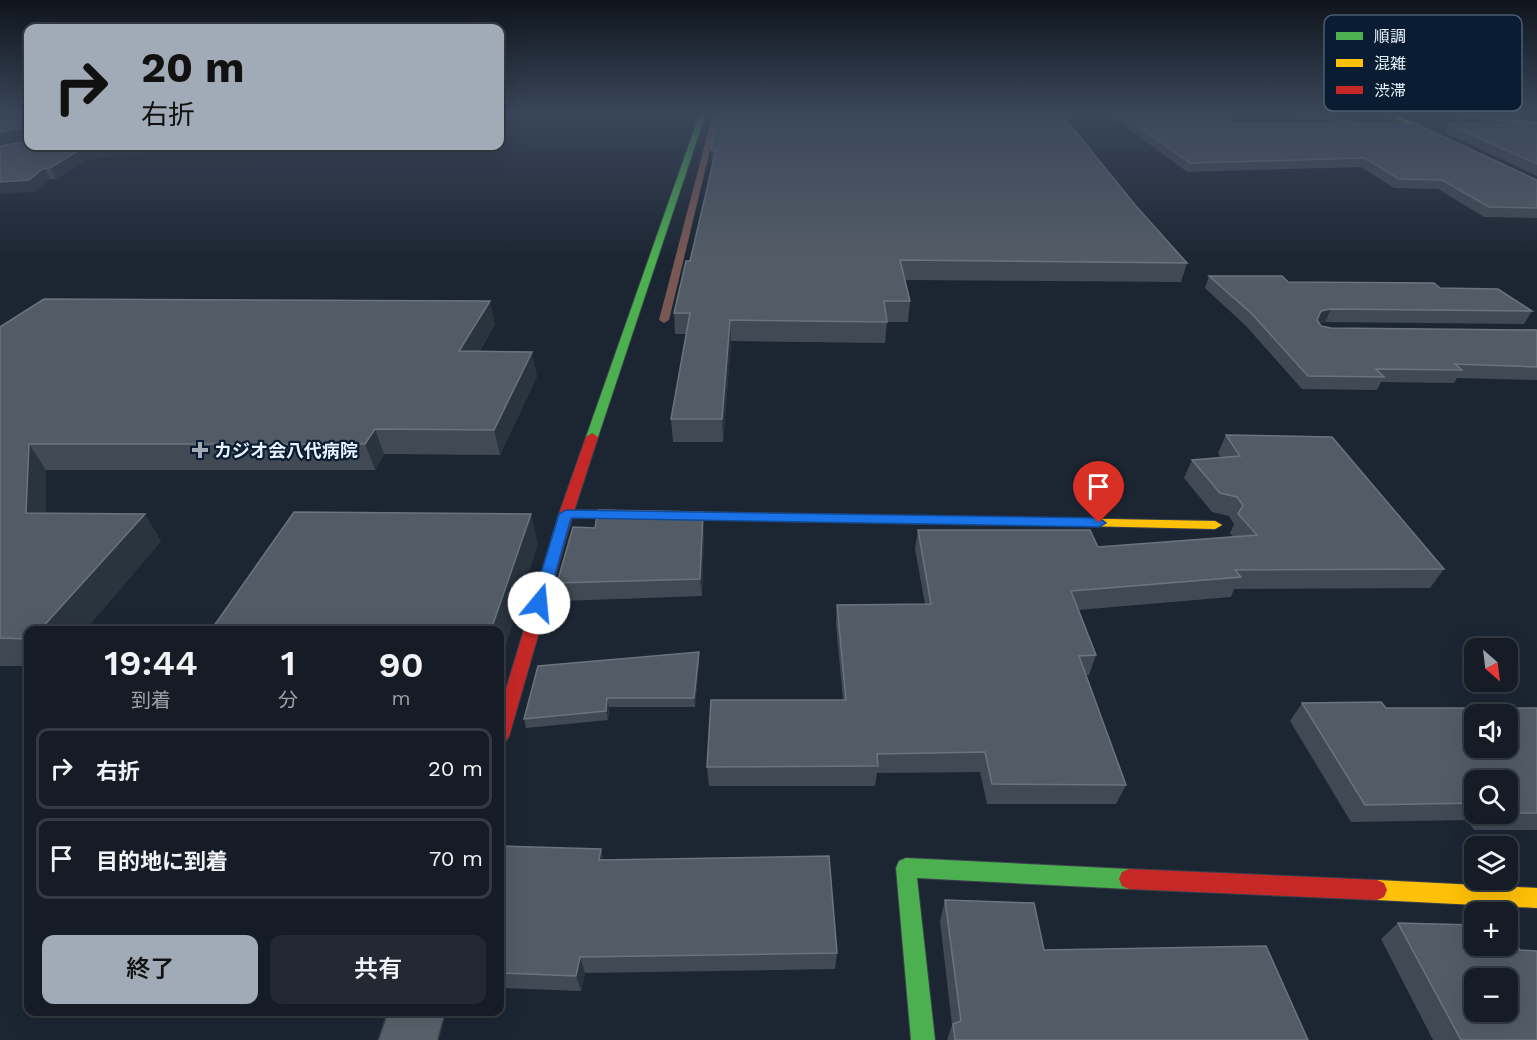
<!DOCTYPE html>
<html lang="ja">
<head>
<meta charset="utf-8">
<style>
  :root { --surface:#151c26; --page:#222932; --text:#f1f3f6; --muted:#9da1a7; --line:#343a43; --accent:#a1abb8 }
  body { margin:0; font-family:"Work Sans","Noto Sans JP",sans-serif; background:var(--page); color:var(--text); height:100vh; display:flex; flex-direction:column; font-size:22px; white-space:nowrap }
  * { box-sizing:border-box; margin:0 }
  p { font-size:20px; color:var(--muted) }
  .icon { flex:none; width:33px; height:33px; fill:none; stroke:currentColor; stroke-width:2; stroke-linecap:round; stroke-linejoin:round }
  .map { position:relative; flex:1; overflow:hidden }
  .drawer { position:absolute; left:24px; top:626px; width:480px; height:390px; display:flex; flex-direction:column; background:var(--surface); border-radius:12px; box-shadow:0 6px 24px #0002,0 0 0 2px var(--line) }
  .drawer>* { flex:none }
  .top-card { position:absolute; left:24px; top:24px; width:480px; height:126px; border-radius:12px; box-shadow:0 6px 24px #0002,0 0 0 2px var(--line); background:#a1abb8; color:#111; overflow:hidden }
  .needle { width:39px; rotate:152deg }
  .controls { position:absolute; left:1464px; top:638px; display:grid; gap:12px }
  .controls a { display:grid; place-items:center; width:54px; height:54px; border-radius:12px; background:var(--surface); box-shadow:0 6px 24px #0002,0 0 0 2px var(--line); font-size:30px }
  .pin { position:absolute; display:grid; place-items:center; width:51px; height:51px; color:#fff; margin:-62px -26px; border-radius:50% 50% 50% 0; rotate:-45deg; box-shadow:0 0 6px #0007 }
  .pin .icon { rotate:45deg }
  .me { position:absolute; width:66px; margin:-33px; rotate:17deg; stroke-linejoin:round; filter:drop-shadow(0 0 4px #0008) }
  .turn { display:flex; align-items:center; gap:21px; height:126px; padding:0 18px; font-size:27px }
  .turn .icon { width:78px; height:78px; stroke-width:2.5 }
  .turn b { display:block; font-size:42px; line-height:51px }
  .eta { display:flex; justify-content:space-evenly; align-items:center; height:102px; text-align:center }
  .eta b { font-size:36px; font-weight:600; line-height:42px }
  .action { display:flex; gap:12px; margin-top:auto; padding:12px 18px }
  .action a { flex:1; height:69px; border-radius:12px; background:var(--accent); color:#111; font-size:24px; font-weight:600; line-height:69px; text-align:center }
  .action a+a { background:var(--page); color:var(--text) }
  ul { padding:0; list-style:none }
  li { display:flex; align-items:center; gap:18px; height:81px; margin:0 12px 9px; padding:0 6px; border:3px solid var(--line); border-radius:12px }
  li div { flex:1 }
  li b { display:block; font-size:22px }
  li em { font-style:normal }
  .map>svg:first-child { display:block }
  .lines { fill:none; stroke-linecap:round; stroke-linejoin:round }
  .stream { fill:#795854; fill-rule:evenodd }
  .street-casing { stroke:#3a414b; stroke-width:3 }
  .fast-casing { stroke:#3a414b; stroke-width:2 }
  .slow-casing { stroke:#3a414b; stroke-width:2 }
  .jam-casing { stroke:#3a414b; stroke-width:2 }
  .street { fill:#59626b; fill-rule:evenodd }
  .fast { fill:#4caf50; fill-rule:evenodd }
  .slow { fill:#ffc107; fill-rule:evenodd }
  .jam { fill:#c62828; fill-rule:evenodd }
  .wall { fill:#414a54; fill-rule:evenodd }
  .shaded-wall { fill:#2a343f }
  .building { fill:#535c66; stroke:#6a747e; stroke-width:1.5; fill-rule:evenodd }
  .route { fill:#1a73e8; stroke:#114b97; stroke-width:1.5 }
  .poi-dot { fill:#a1abb8; stroke:#0a1c32; stroke-width:2 }
  .labels { text-anchor:middle; dominant-baseline:central; stroke-width:4.5; stroke-linejoin:round; paint-order:stroke }
  .poi-label { font-size:18px; font-weight:bold; fill:#e9f3ff; stroke:#0a1c32; text-anchor:start }
  .key { fill:#0a1c32; stroke:#4d5c70; stroke-width:1.5 }
  .key-label { font-size:16px; fill:#e9f3ff }
</style>
</head>
<body>
<div class="map">
<svg width="1537" height="1040" viewBox="0 0 1537 1040">
  <rect width="100%" height="100%" fill="#1c2633"/>
  <g class="lines">
    <g class="stream">
      <polygon points="713,113 719,113 669,320 664,323 659,320"/>
      <polygon points="1275,113 1296,113 1385,126 1382,128"/>
    </g>
    <defs>
      <polygon id="street" points="389,1011 445,1011 437,1040 379,1040"/>
      <g id="fast">
        <polygon points="700,113 706,113 598,437 596,440 588,440 586,437"/>
        <polygon points="1437,113 1459,113 1537,122 1537,126"/>
        <polygon points="28,119 28,123 0,124 0,120"/>
        <polygon points="566,510 1000,517 1007,521 1000,525 561,517 559,514 561,511"/>
        <polygon points="906,858 1129,869 1136,872 1139,879 1136,886 1129,889 917,878 935,1040 911,1040 896,868 899,861"/>
      </g>
      <g id="slow">
        <polygon points="1383,113 1392,113 1453,141 1448,142"/>
        <polygon points="1000,517 1215,521 1222,525 1215,529 995,524 993,521 995,518"/>
        <polygon points="1377,880 1537,888 1537,908 1377,900 1370,897 1367,890 1370,883"/>
      </g>
      <g id="jam">
        <polygon points="592,433 598,437 573,514 509,736 506,741 500,743 500,709 559,514 586,437"/>
        <polygon points="1129,869 1377,880 1384,883 1387,890 1384,897 1377,900 1129,889 1122,886 1119,879 1122,872"/>
      </g>
    </defs>
    <use href="#street" class="street-casing"/>
    <use href="#fast" class="fast-casing"/>
    <use href="#slow" class="slow-casing"/>
    <use href="#jam" class="jam-casing"/>
    <use href="#street" class="street"/>
    <use href="#fast" class="fast"/>
    <use href="#slow" class="slow"/>
    <use href="#jam" class="jam"/>
  </g>
  <g class="wall">
    <polygon points="0,113 28,113 28,140 28,139 0,144 24,122 24,121 0,122"/>
    <polygon points="1107,113 1229,113 1231,123 1537,180 1537,218 1484,217 1438,189 1394,188 1361,167 1187,172"/>
    <polygon points="934,115 1136,206 1187,263 1181,282 905,280 910,301 908,322 887,322 885,343 731,341 723,442 673,442 671,419 686,334 675,334 674,313 690,261 712,166 711,150"/>
    <polygon points="1448,124 1537,124 1537,176 1444,132"/>
    <polygon points="28,146 196,146 192,149 170,149 87,160 56,179 50,179 35,192"/>
    <polygon points="1209,276 1288,282 1440,288 1532,311 1524,324 1325,322 1319,323 1321,326 1331,328 1537,330 1537,380 1457,378 1454,383 1381,382 1377,390 1302,389 1246,326 1205,288"/>
    <polygon points="495,324 479,352 537,376 500,455 384,454 375,470 46,470 46,513 161,541 85,630 28,630 28,666 0,666 0,327"/>
    <polygon points="1226,435 1444,569 1430,588 1234,589 1231,597 1078,610 1096,655 1089,675 1086,675 1126,785 1116,804 987,804 980,772 877,773 875,786 709,786 707,767 843,700 836,624 837,605 925,604 915,549 918,530 1098,547 1233,537 1230,533 1234,524 1229,516 1212,512 1184,478 1192,460 1221,458 1218,453"/>
    <polygon points="704,529 702,596 561,601 557,583"/>
    <polygon points="699,661 695,707 609,707 608,720 526,728 524,719"/>
    <path d="M1302 703 1386 708H1537V830H1474L1467 820 1351 822 1290 721ZM1474 780 1508 813H1474Z"/>
    <polygon points="500,846 601,849 603,860 837,953 835,969 585,973 581,991 500,988"/>
    <polygon points="945,900 1044,950 1308,1040 947,1040 952,1025 940,921"/>
    <polygon points="1398,923 1520,950 1537,1040 1433,1040 1381,939"/>
  </g>
  <g class="shaded-wall">
    <polygon points="22,128 28,139 0,144 0,132"/>
    <polygon points="109,146 169,146 170,149 87,160 56,179 50,168 81,149"/>
    <polygon points="44,168 50,179 35,192 0,194 0,182"/>
    <polygon points="490,301 495,324 465,375 459,351"/>
    <polygon points="1331,309 1325,322 1316,324 1311,332 1321,311"/>
    <polygon points="730,320 731,341 723,442 722,419"/>
    <polygon points="532,352 537,376 500,455 494,430"/>
    <polygon points="375,429 384,454 375,470 365,444"/>
    <polygon points="29,444 46,470 46,539 26,513"/>
    <polygon points="703,512 704,529 702,596 700,579"/>
    <polygon points="145,514 161,541 85,630 40,630"/>
    <polygon points="531,514 538,544 500,664 500,630 491,630"/>
    <polygon points="699,652 699,661 695,707 694,698"/>
    <polygon points="607,698 609,707 608,720 606,711"/>
    <polygon points="601,849 605,866 599,860"/>
    <polygon points="580,957 585,973 581,991 576,976"/>
  </g>
  <g class="building">
    <polygon points="25,113 28,113 28,133 25,133 22,128 0,132 0,124 24,122"/>
    <polygon points="719,113 934,113 934,115 1063,116 1136,206 1187,263 900,260 910,301 884,301 887,322 730,320 722,419 671,419 690,313 674,313 686,261 690,261 716,150 711,150"/>
    <polygon points="1119,113 1229,113 1231,123 1416,124 1537,180 1537,208 1489,207 1442,180 1399,179 1365,158 1190,163"/>
    <polygon points="1448,124 1537,124 1537,164"/>
    <polygon points="28,141 28,146 109,146 81,149 50,168 44,168 29,180 0,182 0,146"/>
    <polygon points="1209,276 1282,276 1288,282 1434,283 1440,288 1498,289 1532,311 1331,309 1321,311 1317,320 1321,326 1331,328 1537,330 1537,367 1455,364 1462,370 1376,369 1384,377 1308,376 1251,313"/>
    <polygon points="44,299 490,301 459,351 532,352 494,430 375,429 365,444 29,444 26,513 145,514 40,630 28,630 28,639 0,638 0,327"/>
    <polygon points="1226,435 1332,437 1444,569 1235,570 1241,577 1071,591 1096,655 1079,656 1126,785 992,784 985,752 877,754 878,766 707,767 711,700 846,700 837,605 931,604 918,530 1090,530 1098,547 1257,535 1238,514 1243,505 1237,497 1220,493 1192,460 1240,456"/>
    <polygon points="598,510 703,512 700,579 557,583 573,527 595,528"/>
    <polygon points="294,512 531,514 491,630 211,630"/>
    <polygon points="699,652 694,698 607,698 606,711 524,719 538,666"/>
    <path d="M1381 702 1386 708H1537V813H1508V780H1474V803L1365 805 1302 703ZM1474 714H1508V747H1474Z"/>
    <polygon points="500,846 601,849 599,860 829,856 837,953 580,957 576,976 500,973"/>
    <polygon points="945,900 1034,903 1044,950 1266,946 1308,1040 955,1040 953,1024 961,1021"/>
    <path d="M1398 923 1474 925V945H1508V930L1520 950 1537 951V1040H1461ZM1474 978H1508V1011H1474Z"/>
  </g>
  <linearGradient id="sky" x2="0" y2="1"><stop stop-color="#0f151c"/><stop offset="0.44" stop-color="#3a475b"/><stop offset="1" stop-color="#3a475b" stop-opacity="0"/></linearGradient>
  <rect width="1537" height="259" fill="url(#sky)"/>
  <polygon class="route" points="566,510 1099,518 1106,523 1099,527 571,518 547,603 545,606 534,606 532,603 559,514"/>
  <path class="poi-dot" d="M197 441h6v6h6v6h-6v6h-6v-6h-6v-6h6z"/>
  <g class="labels">
    <g class="poi-label">
      <text x="214" y="450">カジオ会八代病院</text>
    </g>
  </g>
  <rect x="1324" y="15" width="198" height="96" rx="9" class="key"/>
  <rect x="1336" y="32" width="27" height="8" fill="#4caf50"/>
  <rect x="1336" y="59" width="27" height="8" fill="#ffc107"/>
  <rect x="1336" y="86" width="27" height="8" fill="#c62828"/>
  <g class="key-label">
    <text x="1374" y="42">順調</text>
    <text x="1374" y="69">混雑</text>
    <text x="1374" y="96">渋滞</text>
  </g>
</svg>
<div class="controls">
<a><svg class="needle" viewBox="-14 -14 28 28"><path d="M0-13l5 13h-10z" fill="#e53935"/><path d="M0 13l5-13h-10z" fill="#9da1a7"/></svg></a>
<a><svg class="icon" aria-label="sound" viewBox="0 0 24 24"><path d="M4 9h4l5-4v14l-5-4H4zM17 9q2 3 0 6"/></svg></a>
<a><svg class="icon" aria-label="search" viewBox="0 0 24 24"><circle cx="10" cy="10" r="6"/><path d="M15 15l6 6"/></svg></a>
<a><svg class="icon" aria-label="layers" viewBox="0 0 24 24"><path d="M12 4l9 5-9 5-9-5zM3 14l9 5 9-5"/></svg></a>
<a>+</a>
<a>−</a>
</div>
<div class="pin" style="left:1099px;top:523px;background:#d93025"><svg class="icon" aria-label="arrive" viewBox="0 0 24 24"><path d="M6 21V4h12l-3 4 3 4H6"/></svg></div>
<svg class="me" style="left:539px;top:603px" viewBox="-20 -20 40 40"><circle r="19" fill="#fff"/><path d="M0-13L10 11 0 6-10 11z" fill="#1a73e8"/></svg>
<div class="top-card">
<div class="turn"><svg class="icon" aria-label="right" viewBox="0 0 24 24"><path d="M7 20v-9h11M14 6l5 5-5 5"/></svg><div><b>20 m</b>右折</div></div>
</div>
<section class="drawer">
<div class="eta">
<div><b>19:44</b><p>到着</p></div>
<div><b>1</b><p>分</p></div>
<div><b>90</b><p>m</p></div>
</div>
<ul>
<li><svg class="icon" aria-label="right" viewBox="0 0 24 24"><path d="M7 20v-9h11M14 6l5 5-5 5"/></svg><div><b>右折</b></div><em>20 m</em></li>
<li><svg class="icon" aria-label="arrive" viewBox="0 0 24 24"><path d="M6 21V4h12l-3 4 3 4H6"/></svg><div><b>目的地に到着</b></div><em>70 m</em></li>
</ul>
<div class="action"><a>終了</a><a>共有</a></div>
</section>
</div>
</body>
</html>
